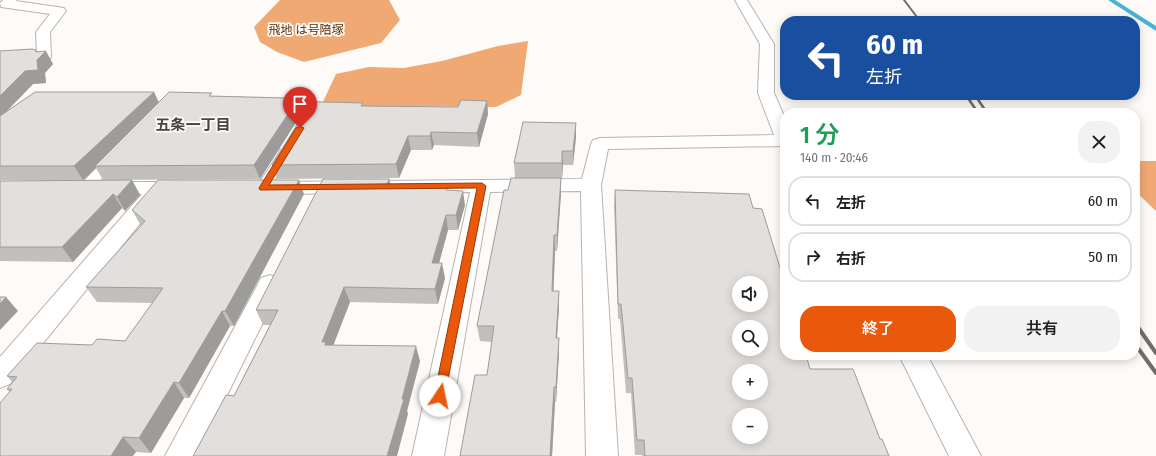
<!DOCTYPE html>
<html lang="ja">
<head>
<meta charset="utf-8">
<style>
  :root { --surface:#fff; --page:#f2f2f2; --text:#202124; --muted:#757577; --line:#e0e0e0; --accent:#ea580c }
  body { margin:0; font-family:"Fira Sans Condensed","Noto Sans JP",sans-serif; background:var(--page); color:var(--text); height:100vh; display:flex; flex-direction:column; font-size:15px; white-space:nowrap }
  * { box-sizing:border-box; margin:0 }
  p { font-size:13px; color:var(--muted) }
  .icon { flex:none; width:22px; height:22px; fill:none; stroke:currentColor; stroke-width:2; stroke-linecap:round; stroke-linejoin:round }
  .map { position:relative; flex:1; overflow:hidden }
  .details { position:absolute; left:780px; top:108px; width:360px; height:252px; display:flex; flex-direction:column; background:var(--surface); border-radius:16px; box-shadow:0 2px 10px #0003 }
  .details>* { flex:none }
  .banner { position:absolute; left:780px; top:16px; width:360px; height:84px; border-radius:16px; box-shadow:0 2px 10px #0003; background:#1a4fa0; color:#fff; overflow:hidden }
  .controls { position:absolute; left:732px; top:276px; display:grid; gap:8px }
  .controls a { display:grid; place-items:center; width:36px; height:36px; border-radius:50%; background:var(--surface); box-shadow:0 2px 10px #0003; font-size:20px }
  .pin { position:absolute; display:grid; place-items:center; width:34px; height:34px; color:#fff; margin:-41px -17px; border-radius:50% 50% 50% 0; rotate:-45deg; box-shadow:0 0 4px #0007 }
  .pin .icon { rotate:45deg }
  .me { position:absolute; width:44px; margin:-22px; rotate:11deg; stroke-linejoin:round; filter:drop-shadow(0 0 3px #0008) }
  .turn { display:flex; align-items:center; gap:14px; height:84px; padding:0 20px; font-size:18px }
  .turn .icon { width:52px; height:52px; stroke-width:2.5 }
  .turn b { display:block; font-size:28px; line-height:34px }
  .round { display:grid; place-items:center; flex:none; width:42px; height:42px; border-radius:16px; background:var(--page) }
  .summary { display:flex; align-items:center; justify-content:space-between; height:68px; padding:0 20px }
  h1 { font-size:24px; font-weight:600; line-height:30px; color:#1e9e55 }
  .cta { display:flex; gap:8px; margin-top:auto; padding:8px 20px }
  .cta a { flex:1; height:46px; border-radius:16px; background:var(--accent); color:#fff; font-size:16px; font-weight:600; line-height:46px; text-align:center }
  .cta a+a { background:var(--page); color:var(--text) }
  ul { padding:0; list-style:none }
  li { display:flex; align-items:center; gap:12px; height:50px; margin:0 8px 6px; padding:0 12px; border:2px solid var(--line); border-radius:16px }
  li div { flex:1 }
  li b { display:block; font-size:15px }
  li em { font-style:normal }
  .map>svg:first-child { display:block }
  .forest { fill:#f0a973 }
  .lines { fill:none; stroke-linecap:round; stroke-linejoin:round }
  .stream { fill:#48b3d6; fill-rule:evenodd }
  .service-casing { stroke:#b7b4b1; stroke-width:2 }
  .minor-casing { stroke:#b7b4b1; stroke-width:2 }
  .service { fill:#fff; fill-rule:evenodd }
  .minor { fill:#fff; fill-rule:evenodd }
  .rail-far2 { stroke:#706e6c; stroke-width:2 }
  .rail-far1 { stroke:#706e6c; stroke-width:2.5 }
  .rail { stroke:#706e6c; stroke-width:4 }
  .wall { fill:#c2c0bd }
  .shaded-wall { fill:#9e9c9a }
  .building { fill:#e2dfdc; stroke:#9e9c9a; fill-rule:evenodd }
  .route { fill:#ea580c; stroke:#983908 }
  .labels { text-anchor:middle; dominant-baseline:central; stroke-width:3.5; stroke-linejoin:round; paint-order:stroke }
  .far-park-label { font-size:12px; fill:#592d00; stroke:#fdfaf7 }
  .neighbourhood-label { font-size:15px; font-weight:bold; fill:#474442; stroke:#fdfaf7 }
</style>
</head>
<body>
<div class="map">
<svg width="1156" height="456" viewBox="0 0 1156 456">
  <rect width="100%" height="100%" fill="#fdfaf7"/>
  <g class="forest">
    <polygon points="280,0 389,0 400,20 381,43 304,62 277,52 260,42 254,27"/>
    <polygon points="528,41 521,95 496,107 419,106 375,110 321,106 336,74 369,67 404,68 442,61 498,46"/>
    <polygon points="1135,161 1156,161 1156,211 1135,191"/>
  </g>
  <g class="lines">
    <polygon class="stream" points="1108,0 1115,0 1156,26 1156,31"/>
    <defs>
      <g id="service">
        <polygon points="285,149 290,150 291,153 270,188 268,191 263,192 258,191 256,188 279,153 280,150"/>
        <polygon points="113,155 118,156 120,159 118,162 90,191 85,192 80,191 78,188 80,185 108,156"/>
      </g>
      <g id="minor">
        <polygon points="3,0 17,0 16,1 64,8 66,11 50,32 51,57 49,60 44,61 39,60 37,57 36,32 50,14 1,7 0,3"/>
        <polygon points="735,0 747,0 774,44 774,93 785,118 785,146 608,149 601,185 618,456 586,456 581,191 490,192 444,456 412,456 470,192 272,194 265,192 262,188 265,184 272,182 582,179 591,144 593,140 600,138 774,135 758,93 760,44"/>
        <polygon points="106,182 182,182 189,184 192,188 189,192 182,194 164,194 10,384 0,388 0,357 142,194 106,194 99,192 96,188 99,184"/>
        <polygon points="270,275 279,278 282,284 197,456 165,456 258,284 261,278"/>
        <polygon points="899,355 927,355 981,456 949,456"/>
      </g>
    </defs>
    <use href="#service" class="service-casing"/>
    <use href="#minor" class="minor-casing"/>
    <use href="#service" class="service"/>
    <use href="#minor" class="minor"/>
    <polyline class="rail-far2" points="904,0 920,21"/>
    <g class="rail-far1">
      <polyline points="966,95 978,113"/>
      <polyline points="975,95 987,113"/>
    </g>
    <g class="rail">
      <polyline points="1135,323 1156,353"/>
      <polyline points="1135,344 1156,373"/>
    </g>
  </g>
  <g class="wall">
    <polygon points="0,51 37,52 53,64 45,73 46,83 33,84 6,112 154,92 159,103 213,96 286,98 287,101 363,103 364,106 458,107 487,101 488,114 479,147 434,145 432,150 411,150 399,178 277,179 272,165 298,123 295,124 260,179 103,180 96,168 83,180 0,180"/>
    <polygon points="576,123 576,137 573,165 563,165 562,178 515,178 514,163"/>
    <polygon points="561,178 561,193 557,251 555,251 553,291 559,291 559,307 557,338 559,353 556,402 555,402 552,456 460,456 487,375 492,342 480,341 477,326 508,190"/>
    <polygon points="389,179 391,187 447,188 447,190 465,205 458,230 448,230 439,263 445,278 438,304 350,302 333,345 420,361 407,411 408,414 234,396 270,325 263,325 256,310"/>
    <polygon points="132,180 140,195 125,211 122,208 73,262 0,261 0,181"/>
    <polygon points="615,190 785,355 810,369 880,439 889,456 642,456 642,455 635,455 631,393 626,393 620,319 618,319 614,205"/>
    <polygon points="304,194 234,326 230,326 189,398 184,398 151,453 136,452 9,392 7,389 13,383 7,376 92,345 125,341 153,303 97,302 86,287 141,226 132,210"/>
  </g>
  <g class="shaded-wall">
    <polygon points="36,50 40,57 46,51 53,64 45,73 46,83 33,84 0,118 0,96 36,52"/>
    <polygon points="154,92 160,105 95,166 96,168 83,180 74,166"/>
    <polygon points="487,101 488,114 479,147 477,133"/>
    <polygon points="295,109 300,123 295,124 260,179 254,165 290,111"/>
    <polygon points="576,123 576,137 573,165 573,151"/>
    <polygon points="431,132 434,145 432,150 430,136"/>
    <polygon points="408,136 411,150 399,178 396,164"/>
    <polygon points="562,151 563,165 562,178"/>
    <polygon points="561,178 561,193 557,251 557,235"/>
    <polygon points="389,179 393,194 386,187"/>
    <polygon points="132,180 140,195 125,211 117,197"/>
    <polygon points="299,180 304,194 234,326 225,311"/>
    <polygon points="463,191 465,205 458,230 456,215"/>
    <polygon points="113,194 122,208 73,262 62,247"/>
    <polygon points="446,215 448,230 435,278 432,263"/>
    <polygon points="554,235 555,251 553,306 552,291"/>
    <polygon points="442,263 445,278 438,304 435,289"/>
    <polygon points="344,287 350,302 330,354 322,342"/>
    <polygon points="559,291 559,307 556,353 556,338"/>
    <polygon points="6,297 18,311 0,330 0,304"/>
    <polygon points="222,311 230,326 189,398 179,383"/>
    <polygon points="559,338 559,353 556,402 556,387"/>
    <polygon points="416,346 420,361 407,411 408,414 397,456 387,456"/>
    <polygon points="174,382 184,398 151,453 139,438"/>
    <polygon points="554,387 555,402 552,456 550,456"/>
    <polygon points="123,437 136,452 133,456 111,456"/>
  </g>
  <g class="building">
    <polygon points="32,49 36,50 36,52 46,51 37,60 38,70 25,71 0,96 0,51"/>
    <polygon points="35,92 154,92 74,166 0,166 0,116"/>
    <polygon points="169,92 212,93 209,96 286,98 283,101 363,103 361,106 458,107 461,100 487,101 477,133 431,132 430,136 408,136 396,164 272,165 303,115 301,111 295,109 290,111 254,165 95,166"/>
    <polygon points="523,122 576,123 573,151 562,151 562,163 514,163"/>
    <polygon points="511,178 561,178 557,235 554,235 552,291 559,291 556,338 559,338 556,387 554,387 550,456 460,456 475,375 487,375 494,326 477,326 504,190 508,190"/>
    <polygon points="323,179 389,179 386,187 447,188 446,190 463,191 456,215 446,215 432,263 442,263 435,289 344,287 322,342 326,342 325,345 416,346 402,399 404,399 387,456 193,456 226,395 234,396 278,310 256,310"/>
    <polygon points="132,180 117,197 113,194 62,247 0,247 0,181"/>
    <polygon points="158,180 299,180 225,311 222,311 179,383 174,382 139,438 123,437 111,456 0,456 0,403 12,389 7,389 17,377 7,376 37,343 92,345 97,339 125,341 163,288 86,287 145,221 132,210"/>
    <path d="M615 190 749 194 753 208 762 209 785 284V355H806L810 369H853L880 439H882L889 456H645L644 440H637L632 378H628L621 304H618ZM739 283H761V305H739ZM739 327H761V349H739ZM739 371H761V393H739ZM739 415H761V437H739Z"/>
    <polygon points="0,297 6,297 0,304"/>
  </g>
  <polygon class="route" points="300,126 304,128 269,185 482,183 486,186 444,400 440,401 436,400 434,396 477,188 260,190 259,188 296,128"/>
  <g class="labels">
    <g class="far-park-label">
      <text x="306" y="30">飛地 は号陪塚</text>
    </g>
    <g class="neighbourhood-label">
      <text x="193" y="125">五条一丁目</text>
    </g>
  </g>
</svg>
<div class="controls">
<a><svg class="icon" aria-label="sound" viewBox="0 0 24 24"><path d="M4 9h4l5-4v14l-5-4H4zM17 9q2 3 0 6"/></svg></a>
<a><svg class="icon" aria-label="search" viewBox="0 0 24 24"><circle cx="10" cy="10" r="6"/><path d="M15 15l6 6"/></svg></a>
<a>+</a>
<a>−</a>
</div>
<div class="pin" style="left:300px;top:128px;background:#d93025"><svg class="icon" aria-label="arrive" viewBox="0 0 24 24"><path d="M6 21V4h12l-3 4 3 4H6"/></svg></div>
<svg class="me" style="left:440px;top:396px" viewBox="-20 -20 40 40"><circle r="19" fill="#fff"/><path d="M0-13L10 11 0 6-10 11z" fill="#ea580c"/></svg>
<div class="banner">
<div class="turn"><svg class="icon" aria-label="left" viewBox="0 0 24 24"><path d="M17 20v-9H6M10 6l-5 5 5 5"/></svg><div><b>60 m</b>左折</div></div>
</div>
<section class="details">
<div class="summary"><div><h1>1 分</h1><p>140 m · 20:46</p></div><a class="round"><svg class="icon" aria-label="close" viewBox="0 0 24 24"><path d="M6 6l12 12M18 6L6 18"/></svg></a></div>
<ul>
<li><svg class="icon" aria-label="left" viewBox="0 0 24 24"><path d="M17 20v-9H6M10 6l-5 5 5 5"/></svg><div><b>左折</b></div><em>60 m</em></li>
<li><svg class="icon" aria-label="right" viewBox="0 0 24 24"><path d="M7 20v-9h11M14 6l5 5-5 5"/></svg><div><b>右折</b></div><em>50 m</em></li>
</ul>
<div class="cta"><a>終了</a><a>共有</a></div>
</section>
</div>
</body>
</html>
